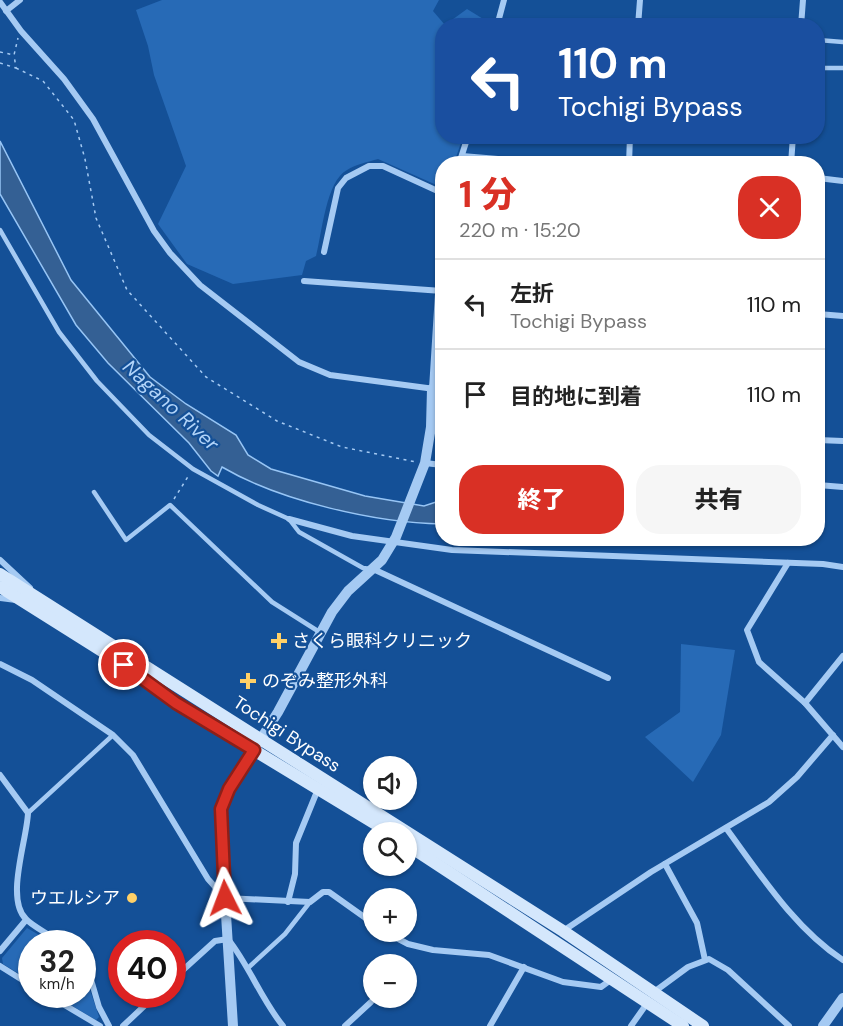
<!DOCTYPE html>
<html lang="ja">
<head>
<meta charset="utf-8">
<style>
  :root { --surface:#fff; --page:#f6f6f6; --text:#222; --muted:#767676; --line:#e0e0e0; --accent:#d93025 }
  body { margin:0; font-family:"DM Sans","Noto Sans JP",sans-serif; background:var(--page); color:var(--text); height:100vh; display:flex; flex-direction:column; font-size:22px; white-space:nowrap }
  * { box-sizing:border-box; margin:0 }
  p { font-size:20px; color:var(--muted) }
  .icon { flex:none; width:33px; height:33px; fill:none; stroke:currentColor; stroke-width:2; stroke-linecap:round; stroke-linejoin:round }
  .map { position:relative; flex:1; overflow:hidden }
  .drawer { position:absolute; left:435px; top:156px; width:390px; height:390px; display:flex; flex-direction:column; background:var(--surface); border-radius:24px; box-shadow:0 2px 4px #0004 }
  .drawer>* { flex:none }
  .top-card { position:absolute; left:435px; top:18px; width:390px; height:126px; border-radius:24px; box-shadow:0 2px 4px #0004; background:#1a4fa0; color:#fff; overflow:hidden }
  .fabs { position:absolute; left:363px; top:756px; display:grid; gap:12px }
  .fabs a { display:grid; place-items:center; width:54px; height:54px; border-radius:50%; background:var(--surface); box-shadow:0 2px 4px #0004; font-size:30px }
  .speed { position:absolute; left:18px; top:930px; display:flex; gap:12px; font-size:30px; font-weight:700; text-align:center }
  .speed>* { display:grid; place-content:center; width:78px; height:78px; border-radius:50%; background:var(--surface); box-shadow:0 2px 4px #0004; line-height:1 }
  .speed small { font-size:15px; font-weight:400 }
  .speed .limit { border:9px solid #d22; background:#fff; color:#111 }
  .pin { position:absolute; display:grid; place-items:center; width:51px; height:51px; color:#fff; margin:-26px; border:3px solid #fff; border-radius:50%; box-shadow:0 2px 6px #0007 }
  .me { position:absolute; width:66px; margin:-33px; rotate:357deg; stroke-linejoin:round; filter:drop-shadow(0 0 4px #0008) }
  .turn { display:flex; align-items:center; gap:21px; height:126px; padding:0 24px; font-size:27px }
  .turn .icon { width:78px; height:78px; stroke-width:2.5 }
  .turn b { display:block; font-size:42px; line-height:51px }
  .round { display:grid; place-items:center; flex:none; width:63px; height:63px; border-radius:24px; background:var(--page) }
  .overview { display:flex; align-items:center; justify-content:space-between; height:102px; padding:0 24px }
  h1 { font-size:36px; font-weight:800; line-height:45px; color:var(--accent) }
  .primary-button { display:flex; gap:12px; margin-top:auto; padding:12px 24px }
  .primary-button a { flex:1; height:69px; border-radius:24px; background:var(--accent); color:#fff; font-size:24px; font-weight:800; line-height:69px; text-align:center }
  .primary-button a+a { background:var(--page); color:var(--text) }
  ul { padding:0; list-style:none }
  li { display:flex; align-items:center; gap:18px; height:90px; padding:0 24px; border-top:2px solid var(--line) }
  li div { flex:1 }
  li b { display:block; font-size:22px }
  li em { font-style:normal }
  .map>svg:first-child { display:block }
  .green { fill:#276ab6 }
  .water { fill:#346094; stroke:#97c5f5; stroke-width:1.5 }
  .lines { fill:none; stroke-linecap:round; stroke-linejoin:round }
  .path { stroke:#a5caf3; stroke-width:1.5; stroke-dasharray:3 4.5; stroke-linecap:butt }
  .service { stroke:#a5caf3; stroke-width:4.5 }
  .minor { stroke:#a5caf3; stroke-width:6 }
  .tertiary { stroke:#a5caf3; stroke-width:10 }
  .secondary { stroke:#d4e7fc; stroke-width:12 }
  .route-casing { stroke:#8d1f18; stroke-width:15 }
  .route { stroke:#d93025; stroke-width:10 }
  .poi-dot { fill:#ffd067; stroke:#145097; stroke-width:2 }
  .labels { text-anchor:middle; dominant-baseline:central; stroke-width:4.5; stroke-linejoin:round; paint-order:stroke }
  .poi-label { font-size:18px; fill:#fff; stroke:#145097; text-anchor:start }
  .street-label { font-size:18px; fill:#fff; stroke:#145097 }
  .water-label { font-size:20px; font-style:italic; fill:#b2d4f9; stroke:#145097 }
</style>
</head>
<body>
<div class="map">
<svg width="843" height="1026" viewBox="0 0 843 1026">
  <rect width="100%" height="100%" fill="#145097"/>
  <g class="green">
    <path d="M162 0H439L433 11 445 25 467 9 493 25 442 26V136L463 137 454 163 442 164 441 187 378 159C368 162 356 164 347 170 326 181 322 233 316 256L306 261 302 275 233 284 187 264 158 224 186 166 154 75 148 46 136 10Z"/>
    <polygon points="681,644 735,650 721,735 693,782 645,737 680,712"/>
    <polygon points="27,928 53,943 32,944 31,981 3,964 2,958"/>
    <polygon points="83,969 99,1017 96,1020 54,995 82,994"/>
  </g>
  <path class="water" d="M0 141 71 280 150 377 186 404 236 435 248 455 271 469 365 496 424 506 442 500V524C376 523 280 501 222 467L218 476 211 471 189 443 108 363 76 325 0 194Z"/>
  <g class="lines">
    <g class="path">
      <polyline points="0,52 14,55 18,38"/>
      <polyline points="0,63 16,68 14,55"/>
      <polyline points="16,68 43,81 74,120 85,159 96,218 127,290 206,377 277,421 342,447 416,462"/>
      <polyline points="174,499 189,475"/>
    </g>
    <g class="service">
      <polyline points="818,40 843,42"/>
      <polyline points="818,68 843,68"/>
      <polyline points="672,136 681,137"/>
      <polyline points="0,230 59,332 97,381 149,435 193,469 258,505 289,519 299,532 363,568 371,569"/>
      <polyline points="94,492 126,540 170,505 272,602 321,633"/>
      <polyline points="28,813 113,735"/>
      <polyline points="249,967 285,934 310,902"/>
    </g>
    <g class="minor">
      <polyline points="0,2 21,31 64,79 93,119 154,231 170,253 200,285 299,362 330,375 442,390"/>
      <polyline points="6,11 20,0"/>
      <polyline points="497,26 504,0"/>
      <polyline points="638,26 640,0"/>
      <polyline points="801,26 803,0"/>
      <polyline points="462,156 560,164"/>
      <polyline points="459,164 468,136"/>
      <polyline points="629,164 630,136"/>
      <polyline points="791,164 793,136"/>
      <polyline points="818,178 843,181"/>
      <polyline points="324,252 338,188 346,178 369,166 383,166 442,193"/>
      <polyline points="304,281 442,291"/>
      <polyline points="818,314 843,316"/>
      <polyline points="432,389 442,230"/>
      <polyline points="818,440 843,441"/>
      <polyline points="425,463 442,465"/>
      <polyline points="818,485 843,487"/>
      <polyline points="289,519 352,536 452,550 823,564 843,567"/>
      <polyline points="0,560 30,588"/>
      <polyline points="788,563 747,630 759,662 805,703 843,747"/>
      <polyline points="373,569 608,678"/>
      <polyline points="0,598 16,600"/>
      <polyline points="0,664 32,680 113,735 133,755 208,879 225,898 310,902 323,892 329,892 374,924"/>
      <polyline points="805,703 843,656"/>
      <path d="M0 775 28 813C27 840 5 899 26 919 32 926 51 935 61 944"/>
      <path d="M726 828C760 874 795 929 843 960"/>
      <polyline points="665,864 697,923 705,960"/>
      <polyline points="288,902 295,874 296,843 318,789"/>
      <polyline points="563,931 651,872 769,802 797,777 833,735"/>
      <polyline points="385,932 408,944 433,950 489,955 563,982 601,987 612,979"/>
      <polyline points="0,951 26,920"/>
      <polyline points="82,963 87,966 99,1007 109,1026"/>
      <polyline points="0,966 32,986"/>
      <path d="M172 980 215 941 228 939C250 967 261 999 283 1026"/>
      <polyline points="654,992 688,967 709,959 728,970 789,1026"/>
      <polyline points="46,994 100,1026"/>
      <polyline points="123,1026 157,994"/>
      <polyline points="345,1026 371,1002"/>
      <polyline points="490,1026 524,967"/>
      <polyline points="631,1026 648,1002"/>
    </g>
    <g class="tertiary">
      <polyline points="233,1026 220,819 223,800 229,789 278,712 332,612 348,591 382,560 396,537 425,463 431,427 432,389"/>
      <polyline points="823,1026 843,998"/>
    </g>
    <g class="secondary">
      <polyline points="0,574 563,931 703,1026"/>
      <polyline points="0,587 124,665 176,703 389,832"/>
      <polyline points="406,844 683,1026"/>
    </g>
  </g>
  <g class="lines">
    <defs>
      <polyline id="route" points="124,665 176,703 254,750 229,789 221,809 225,898"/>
    </defs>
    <use href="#route" class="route-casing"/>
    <use href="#route" class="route"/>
  </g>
  <g class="poi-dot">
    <path d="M276 632h6v6h6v6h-6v6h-6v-6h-6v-6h6z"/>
    <path d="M245 672h6v6h6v6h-6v6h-6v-6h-6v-6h6z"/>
    <circle cx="132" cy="898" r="6"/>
  </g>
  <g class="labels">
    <g class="poi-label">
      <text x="292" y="641">さくら眼科クリニック</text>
      <text x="262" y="681">のぞみ整形外科</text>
      <text x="120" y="898" text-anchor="end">ウエルシア</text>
    </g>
    <g class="street-label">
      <text transform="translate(287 734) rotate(33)">Tochigi Bypass</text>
    </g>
    <g class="water-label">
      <text transform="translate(171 405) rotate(43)">Nagano River</text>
    </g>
  </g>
</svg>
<div class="fabs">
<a><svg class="icon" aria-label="sound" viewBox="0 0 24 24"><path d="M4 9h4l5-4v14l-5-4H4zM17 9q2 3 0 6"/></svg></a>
<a><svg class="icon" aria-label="search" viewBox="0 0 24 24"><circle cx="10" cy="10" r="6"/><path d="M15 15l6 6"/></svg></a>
<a>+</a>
<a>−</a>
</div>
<div class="speed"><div>32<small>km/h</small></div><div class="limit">40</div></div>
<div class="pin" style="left:124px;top:665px;background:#d93025"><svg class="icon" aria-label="arrive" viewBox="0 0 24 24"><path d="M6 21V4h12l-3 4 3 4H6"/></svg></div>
<svg class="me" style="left:225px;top:898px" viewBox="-20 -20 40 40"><path d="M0-17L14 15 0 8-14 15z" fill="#d93025" stroke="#fff" stroke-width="4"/></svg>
<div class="top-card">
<div class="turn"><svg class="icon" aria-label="left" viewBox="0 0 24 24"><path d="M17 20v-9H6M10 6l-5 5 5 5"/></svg><div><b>110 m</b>Tochigi Bypass</div></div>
</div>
<section class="drawer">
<div class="overview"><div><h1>1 分</h1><p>220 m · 15:20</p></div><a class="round" style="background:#d93025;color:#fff"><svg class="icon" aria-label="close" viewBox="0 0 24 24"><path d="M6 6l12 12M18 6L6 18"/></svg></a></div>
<ul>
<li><svg class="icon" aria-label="left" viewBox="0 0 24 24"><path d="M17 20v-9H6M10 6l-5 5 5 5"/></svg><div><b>左折</b><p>Tochigi Bypass</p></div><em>110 m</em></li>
<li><svg class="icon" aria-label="arrive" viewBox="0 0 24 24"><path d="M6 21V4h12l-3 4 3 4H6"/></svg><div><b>目的地に到着</b></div><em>110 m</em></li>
</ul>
<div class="primary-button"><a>終了</a><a>共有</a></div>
</section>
</div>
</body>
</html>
